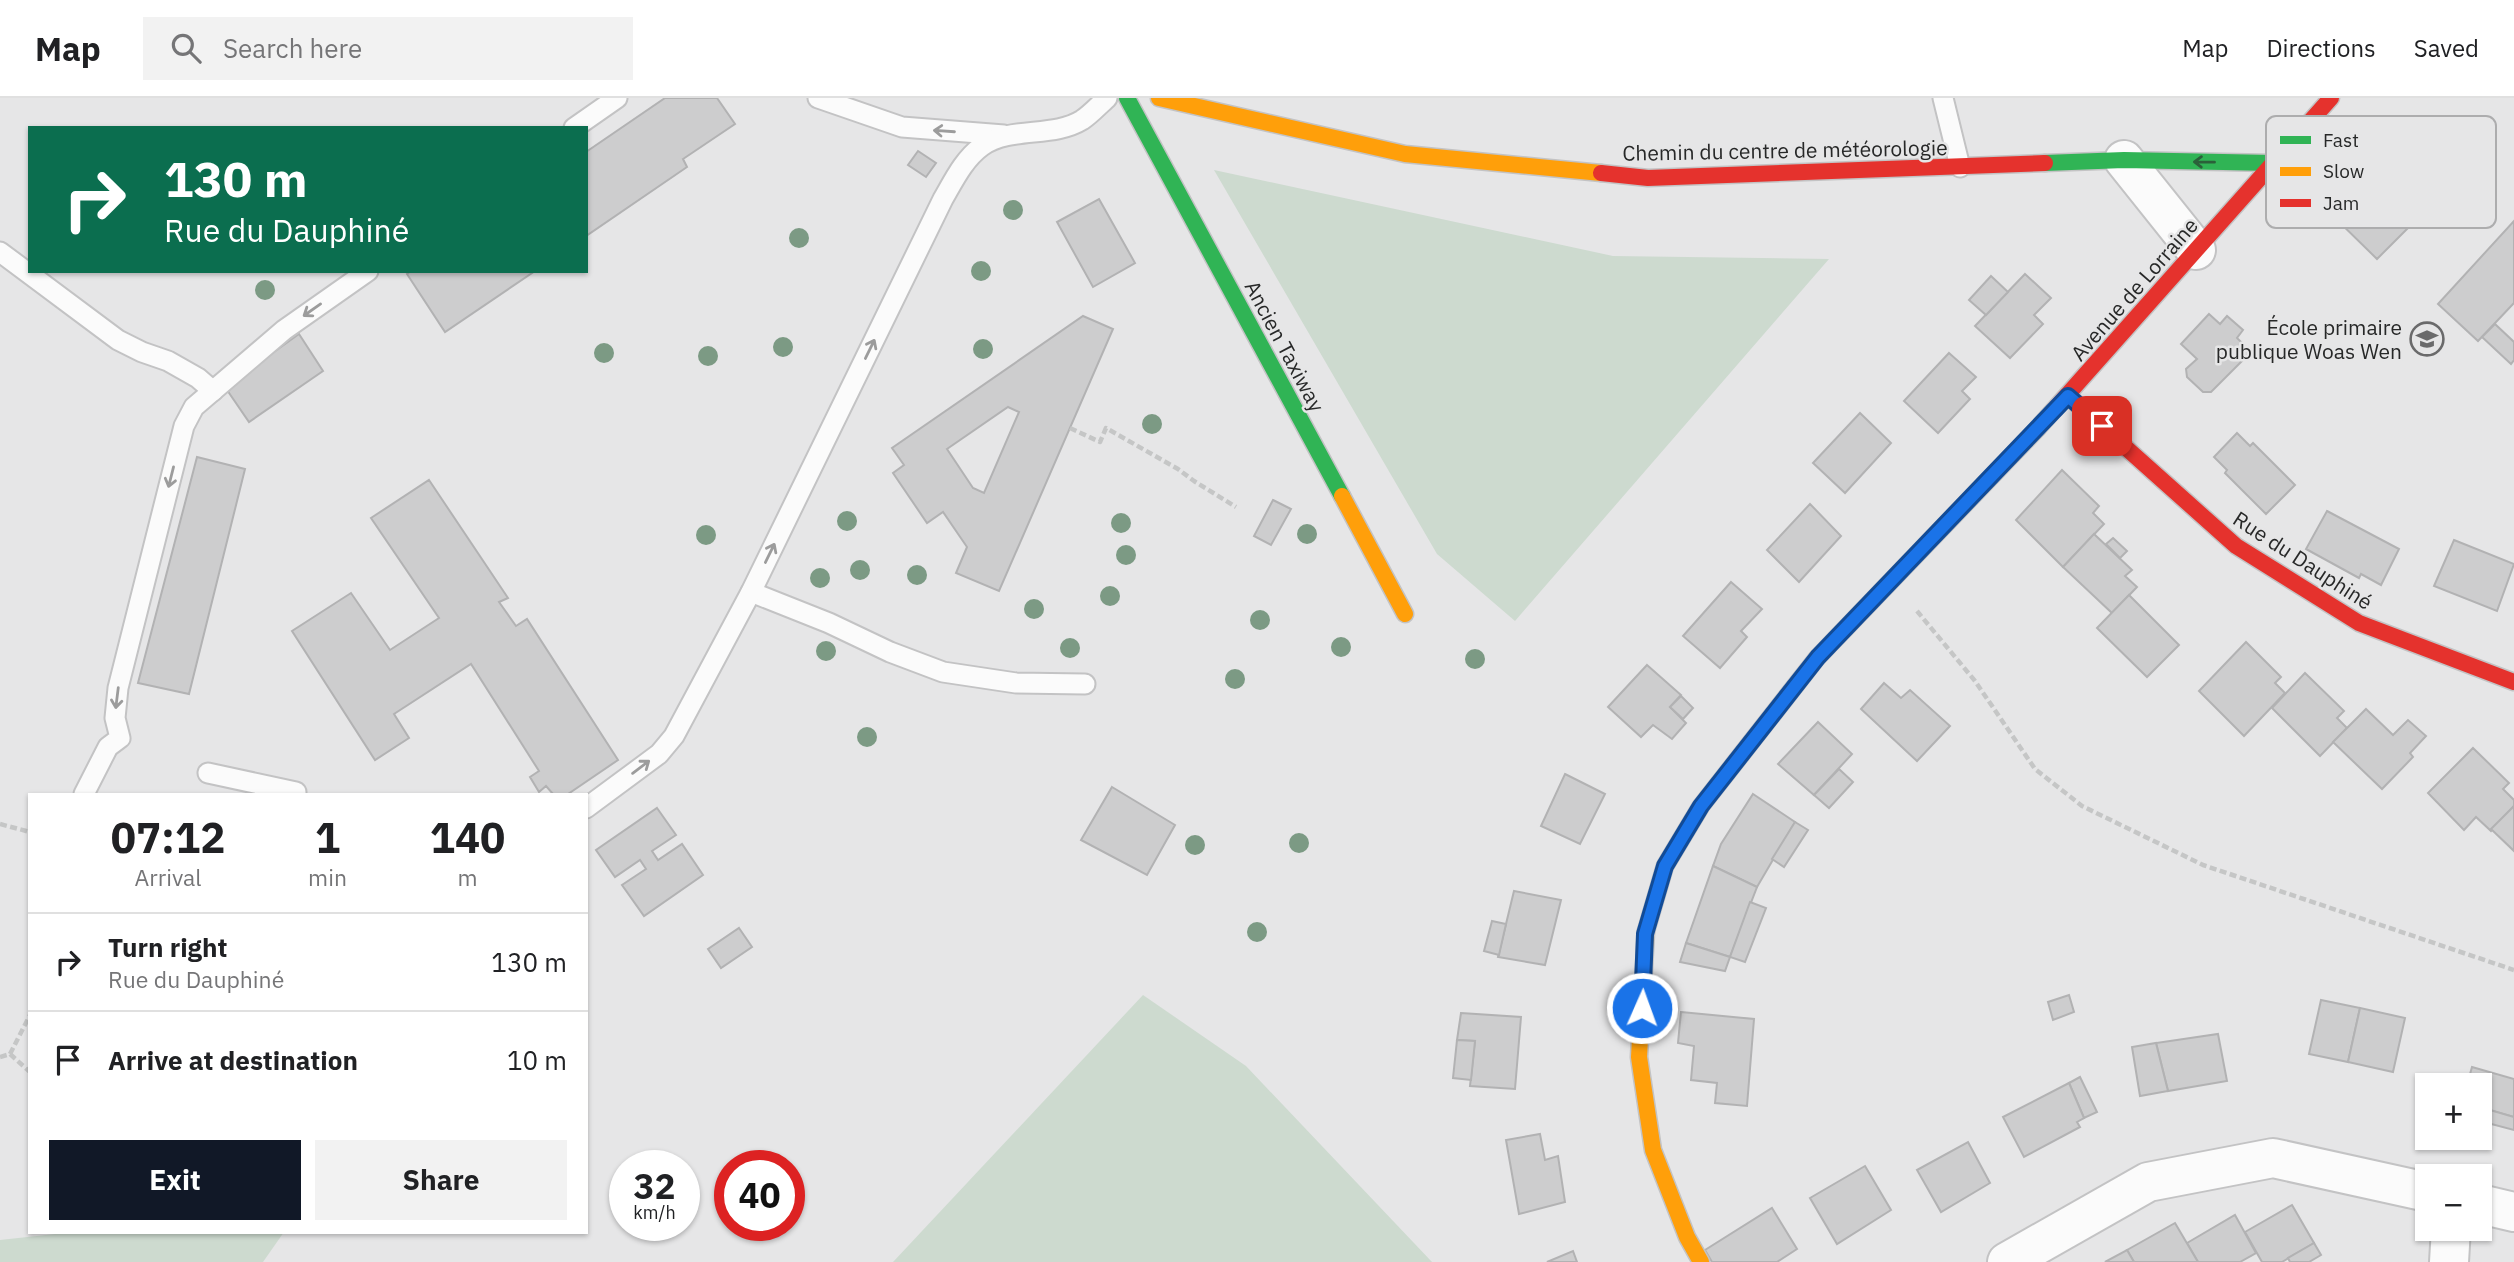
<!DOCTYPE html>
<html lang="en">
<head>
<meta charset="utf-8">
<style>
  :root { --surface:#fff; --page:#f2f2f2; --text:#202124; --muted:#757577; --line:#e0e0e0; --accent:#111827 }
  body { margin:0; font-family:"IBM Plex Sans",sans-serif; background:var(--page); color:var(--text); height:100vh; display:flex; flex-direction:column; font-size:26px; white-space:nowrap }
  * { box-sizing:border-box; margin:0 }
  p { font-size:23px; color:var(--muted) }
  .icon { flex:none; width:38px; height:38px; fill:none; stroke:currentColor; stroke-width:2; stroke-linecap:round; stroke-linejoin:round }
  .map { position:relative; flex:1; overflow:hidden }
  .panel { position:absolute; left:28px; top:695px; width:560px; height:441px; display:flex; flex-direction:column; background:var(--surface); border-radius:0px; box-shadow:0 2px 5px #0004 }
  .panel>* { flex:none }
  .banner { position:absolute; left:28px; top:28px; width:560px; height:147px; border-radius:0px; box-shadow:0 2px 5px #0004; background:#0b6e4f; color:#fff; overflow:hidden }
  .tools { position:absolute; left:2415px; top:975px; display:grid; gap:14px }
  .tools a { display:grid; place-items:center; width:77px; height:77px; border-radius:0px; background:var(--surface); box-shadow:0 2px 5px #0004; font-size:35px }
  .speed { position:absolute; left:609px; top:1052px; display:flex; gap:14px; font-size:35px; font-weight:700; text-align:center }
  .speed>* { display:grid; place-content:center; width:91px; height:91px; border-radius:50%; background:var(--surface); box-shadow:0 2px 5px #0004; line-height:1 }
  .speed small { font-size:18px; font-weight:400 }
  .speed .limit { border:10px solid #d22; background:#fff; color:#111 }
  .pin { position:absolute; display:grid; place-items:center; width:60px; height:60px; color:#fff; margin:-30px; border-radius:14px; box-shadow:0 4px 10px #0006 }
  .me { position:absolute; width:77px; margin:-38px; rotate:2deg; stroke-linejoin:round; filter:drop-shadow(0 0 5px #0008) }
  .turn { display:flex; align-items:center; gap:24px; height:147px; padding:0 21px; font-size:32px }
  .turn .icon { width:91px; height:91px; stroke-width:2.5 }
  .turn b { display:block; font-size:49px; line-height:60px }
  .eta { display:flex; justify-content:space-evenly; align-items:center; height:119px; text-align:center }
  .eta b { font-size:42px; font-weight:700; line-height:49px }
  .primary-button { display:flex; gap:14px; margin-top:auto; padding:14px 21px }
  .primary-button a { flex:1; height:80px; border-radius:0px; background:var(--accent); color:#fff; font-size:28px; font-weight:700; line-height:80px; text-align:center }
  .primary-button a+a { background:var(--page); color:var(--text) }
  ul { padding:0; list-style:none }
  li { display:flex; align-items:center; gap:21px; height:98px; padding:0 21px; border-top:2px solid var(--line) }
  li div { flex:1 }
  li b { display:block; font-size:26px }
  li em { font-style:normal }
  header { display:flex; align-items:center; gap:42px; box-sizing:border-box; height:98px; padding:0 35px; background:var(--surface); border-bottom:2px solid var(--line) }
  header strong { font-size:33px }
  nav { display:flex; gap:38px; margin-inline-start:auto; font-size:24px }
  .search { width:490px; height:63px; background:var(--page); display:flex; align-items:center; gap:18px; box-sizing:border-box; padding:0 24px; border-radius:0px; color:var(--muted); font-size:26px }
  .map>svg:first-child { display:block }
  .green { fill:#cddacf }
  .building { fill:#cdcdce; stroke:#b2b2b3; stroke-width:2; fill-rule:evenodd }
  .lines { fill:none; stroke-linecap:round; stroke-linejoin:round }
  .lane-casing { stroke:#c3c3c4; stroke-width:23 }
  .street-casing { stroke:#c3c3c4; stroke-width:42 }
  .fast-casing { stroke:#c3c3c4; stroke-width:19 }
  .slow-casing { stroke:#c3c3c4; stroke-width:19 }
  .jam-casing { stroke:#c3c3c4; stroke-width:19 }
  .path { stroke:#c5c6c6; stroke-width:4.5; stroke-dasharray:7 3.5; stroke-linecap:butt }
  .lane { stroke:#fbfbfb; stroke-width:19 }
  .street { stroke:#fbfbfb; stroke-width:38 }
  .fast { stroke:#30b455; stroke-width:16 }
  .slow { stroke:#ff9f0a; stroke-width:16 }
  .jam { stroke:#e5322d; stroke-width:16 }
  .tree { fill:#7c9a84 }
  .oneway { stroke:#9c9c9c }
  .oneway2 { stroke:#2b603a }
  .route-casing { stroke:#114b97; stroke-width:18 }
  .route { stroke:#1a73e8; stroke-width:12 }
  .labels { text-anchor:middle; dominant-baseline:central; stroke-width:5; stroke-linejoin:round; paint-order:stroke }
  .street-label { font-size:21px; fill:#272828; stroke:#e6e6e7 }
  .poi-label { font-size:21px; fill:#272828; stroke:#e6e6e7; text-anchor:end }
  .key { fill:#e6e6e7; stroke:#adadae; stroke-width:2 }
  .key-label { font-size:19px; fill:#272828 }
</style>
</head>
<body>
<header>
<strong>Map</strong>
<div class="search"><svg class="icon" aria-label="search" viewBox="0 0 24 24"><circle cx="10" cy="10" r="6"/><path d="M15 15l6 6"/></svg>Search here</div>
<nav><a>Map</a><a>Directions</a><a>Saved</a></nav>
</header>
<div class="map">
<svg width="2514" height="1164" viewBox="0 0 2514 1164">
  <rect width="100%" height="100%" fill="#e6e6e7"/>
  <g class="green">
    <polygon points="1214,72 1613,158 1829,161 1515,523 1437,456"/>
    <polygon points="1143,897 1246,968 1432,1164 893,1164"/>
    <polygon points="73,1134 284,1134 263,1164 0,1164 0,1142"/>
  </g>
  <g class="building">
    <polygon points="665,0 717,0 735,26 683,61 687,69 586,138 586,54"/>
    <polygon points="918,53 936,65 926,79 908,67"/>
    <polygon points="2363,80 2411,127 2377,161 2329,114"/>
    <polygon points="1099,101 1135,165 1093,189 1057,124"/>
    <polygon points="2514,123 2514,205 2478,243 2438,206"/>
    <polygon points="411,173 535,173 445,234 407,176"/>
    <polygon points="2025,176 2051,200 2034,217 2043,226 2010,260 1975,228"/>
    <polygon points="1991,178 2008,194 1986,217 1969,202"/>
    <polygon points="2209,216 2220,226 2227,218 2243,232 2237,240 2251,254 2211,294 2203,294 2187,279 2186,271 2197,261 2181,246"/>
    <path d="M1083 218 1113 231 999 493 956 475 967 449 943 414 927 425 893 375 904 367 892 350ZM1008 309 1019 314 984 395 973 390 947 351Z"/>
    <polygon points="2495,226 2514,244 2514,262 2511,266 2482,239"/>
    <polygon points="299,236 323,273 249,324 225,289"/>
    <polygon points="1949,255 1976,279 1962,293 1970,301 1938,335 1904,303"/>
    <polygon points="1860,315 1891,345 1845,395 1813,365"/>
    <polygon points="2237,335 2250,348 2253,345 2295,387 2266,416 2225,375 2227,372 2214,359"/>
    <polygon points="197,359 245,371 189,596 138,585"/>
    <polygon points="2062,372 2099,408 2093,415 2104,426 2063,469 2016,422"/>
    <polygon points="429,382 508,500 499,504 516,528 527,521 618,662 568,696 553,696 546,688 539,694 530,679 539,673 471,566 394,616 409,640 375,662 292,533 351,495 390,552 439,520 371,420"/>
    <polygon points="1273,402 1291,411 1271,447 1254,438"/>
    <polygon points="1810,406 1841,438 1799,484 1767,452"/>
    <polygon points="2327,413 2399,451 2381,487 2361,476 2359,480 2306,451"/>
    <polygon points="2094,436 2132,472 2125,478 2137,489 2112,515 2063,469"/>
    <polygon points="2113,440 2127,453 2120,460 2106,446"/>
    <polygon points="2454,442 2514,466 2497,513 2434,488"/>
    <polygon points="1731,484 1762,511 1741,533 1747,539 1720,570 1683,538"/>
    <polygon points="2129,497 2179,547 2147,579 2097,530"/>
    <polygon points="2246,544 2281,579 2275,585 2285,595 2244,638 2199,593"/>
    <polygon points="1647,567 1681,597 1670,609 1686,625 1672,641 1653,627 1641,639 1608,609"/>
    <polygon points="2305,575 2344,613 2337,620 2347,630 2320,658 2272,610"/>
    <polygon points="1884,585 1901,600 1910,592 1950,628 1917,663 1861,611"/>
    <polygon points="1681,598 1693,610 1683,621 1670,609"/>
    <polygon points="2366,611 2393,637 2408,622 2426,638 2410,655 2413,659 2382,691 2333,644"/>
    <polygon points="1818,624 1852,656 1814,697 1778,666"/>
    <polygon points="2473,650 2509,685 2503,691 2514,702 2514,708 2491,733 2476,719 2464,732 2428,695"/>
    <polygon points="1839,671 1853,684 1829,710 1814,697"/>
    <polygon points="1565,676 1605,696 1580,746 1541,728"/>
    <polygon points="1112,689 1175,727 1147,777 1081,742"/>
    <polygon points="1753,696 1795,724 1757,789 1713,768 1721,746"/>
    <polygon points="2514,708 2514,753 2491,731"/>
    <polygon points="657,710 676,737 652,753 658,762 682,746 703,777 644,818 622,787 646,771 640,762 615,779 596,752"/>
    <polygon points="1795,724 1808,732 1784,769 1772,761"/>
    <polygon points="1713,768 1757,789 1730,859 1686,845"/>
    <polygon points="1514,793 1561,802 1545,867 1498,859"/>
    <polygon points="1750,804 1766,810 1745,864 1730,859"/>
    <polygon points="1492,823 1506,826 1499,857 1484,853"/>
    <polygon points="739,830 752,849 721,870 708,851"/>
    <polygon points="1686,845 1730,859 1725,873 1680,864"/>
    <polygon points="2069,897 2074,914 2053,922 2048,904"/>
    <polygon points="2321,902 2360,910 2348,964 2309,956"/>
    <polygon points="2360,910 2405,920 2393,974 2348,964"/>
    <polygon points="1681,914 1754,921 1747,1008 1715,1005 1717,985 1691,982 1694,948 1678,945"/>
    <polygon points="1461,915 1521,919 1515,991 1470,988 1475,943 1457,942"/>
    <polygon points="2218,936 2227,983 2168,993 2156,945"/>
    <polygon points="1457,942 1475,943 1471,982 1453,980"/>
    <polygon points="2156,945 2168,993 2140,998 2132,949"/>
    <polygon points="2472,969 2514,981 2514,1019 2483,1010 2480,1020 2480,987 2467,987"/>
    <polygon points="2080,979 2097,1014 2084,1020 2069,985"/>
    <polygon points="2069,985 2084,1020 2077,1024 2080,1029 2024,1059 2003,1019"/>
    <polygon points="2483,1010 2514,1019 2514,1032 2480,1023"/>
    <polygon points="1540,1036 1545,1062 1558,1058 1565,1104 1519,1116 1506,1042"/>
    <polygon points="1968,1044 1990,1085 1941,1114 1917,1072"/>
    <polygon points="1865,1068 1891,1112 1837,1146 1810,1100"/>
    <polygon points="2292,1107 2314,1145 2282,1164 2262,1164 2245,1134"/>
    <polygon points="1772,1110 1797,1151 1777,1164 1712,1164 1705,1152"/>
    <polygon points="2235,1117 2256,1155 2240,1164 2198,1164 2187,1145"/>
    <polygon points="2175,1125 2198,1164 2134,1164 2127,1152"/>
    <polygon points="2314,1145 2321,1157 2309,1164 2290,1164 2288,1160"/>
    <polygon points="2127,1152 2134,1164 2105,1164"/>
    <polygon points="1573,1153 1577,1164 1547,1164"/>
  </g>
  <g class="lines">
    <defs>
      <g id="lane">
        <polyline points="818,0 902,29 1004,37"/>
        <polyline points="1943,0 1960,69"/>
        <polyline points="574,30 617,0"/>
        <polyline points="0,154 118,242 142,254 168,263 198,280 213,293"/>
        <polyline points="751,494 829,525 890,554 943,574 1016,585 1085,586"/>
        <polyline points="208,675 296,694"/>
        <polyline points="84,696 108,649 120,640 115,620 118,590 184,328 194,309 284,232 368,173"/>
        <path d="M586 710 659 656 674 638 751 494 943 101C954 82 964 61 982 48 1011 28 1053 40 1082 22 1091 16 1099 7 1107 0"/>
      </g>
      <g id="street">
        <polyline points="2124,62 2196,152"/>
        <polyline points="2480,1106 2514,1114"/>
        <polyline points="2007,1164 2148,1084 2273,1060 2427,1094"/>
        <polyline points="2449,1164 2451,1130"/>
      </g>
      <g id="fast">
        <polyline points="1127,0 1342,398"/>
        <polyline points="2045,65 2124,62 2272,65"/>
      </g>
      <g id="slow">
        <polyline points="1159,0 1405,56 1601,75"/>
        <polyline points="1342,398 1405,516"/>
        <polyline points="1817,560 2037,331"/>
        <polyline points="1646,833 1639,959 1653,1052 1687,1139 1701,1164"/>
      </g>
      <g id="jam">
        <polyline points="1601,75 1648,80 2045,65"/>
        <polyline points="2068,298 2236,448 2359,525 2514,584"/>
        <polyline points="2037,331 2331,0"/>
        <polyline points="1646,833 1665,768 1701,708 1817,560"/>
      </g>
    </defs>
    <use href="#lane" class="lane-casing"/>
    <use href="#street" class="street-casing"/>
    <use href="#fast" class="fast-casing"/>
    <use href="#slow" class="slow-casing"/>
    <use href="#jam" class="jam-casing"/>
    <g class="path">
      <polyline points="1070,330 1100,344 1106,330 1178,371 1194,383 1236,409"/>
      <polyline points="1917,513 1975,583 2035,671 2082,708 2203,767 2514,872"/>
      <polyline points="0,726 30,734"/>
      <polyline points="10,956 30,917"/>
      <polyline points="0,959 10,956 30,974"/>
    </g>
    <use href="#lane" class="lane"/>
    <use href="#street" class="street"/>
    <use href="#fast" class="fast"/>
    <use href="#slow" class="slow"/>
    <use href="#jam" class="jam"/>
  </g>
  <g class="tree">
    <circle cx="1013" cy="112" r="10"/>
    <circle cx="799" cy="140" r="10"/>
    <circle cx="981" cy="173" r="10"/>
    <circle cx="265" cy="192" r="10"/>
    <circle cx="783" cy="249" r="10"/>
    <circle cx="983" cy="251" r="10"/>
    <circle cx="604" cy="255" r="10"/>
    <circle cx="708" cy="258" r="10"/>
    <circle cx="1152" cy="326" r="10"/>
    <circle cx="847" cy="423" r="10"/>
    <circle cx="1121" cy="425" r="10"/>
    <circle cx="1307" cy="436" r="10"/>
    <circle cx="706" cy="437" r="10"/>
    <circle cx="1126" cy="457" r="10"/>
    <circle cx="860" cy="472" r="10"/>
    <circle cx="917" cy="477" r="10"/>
    <circle cx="820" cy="480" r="10"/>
    <circle cx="1110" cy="498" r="10"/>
    <circle cx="1034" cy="511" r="10"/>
    <circle cx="1260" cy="522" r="10"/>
    <circle cx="1341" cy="549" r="10"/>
    <circle cx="1070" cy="550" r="10"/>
    <circle cx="826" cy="553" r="10"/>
    <circle cx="1475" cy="561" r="10"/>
    <circle cx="1235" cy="581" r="10"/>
    <circle cx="867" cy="639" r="10"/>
    <circle cx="1299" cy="745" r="10"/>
    <circle cx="1195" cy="747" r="10"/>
    <circle cx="1257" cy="834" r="10"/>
  </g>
  <defs><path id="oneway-shaft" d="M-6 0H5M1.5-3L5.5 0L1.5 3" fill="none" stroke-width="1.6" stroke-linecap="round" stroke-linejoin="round" transform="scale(1.75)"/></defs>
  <g class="oneway">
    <use href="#oneway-shaft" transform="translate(944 33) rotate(-176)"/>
    <use href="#oneway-shaft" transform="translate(312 212) rotate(145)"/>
    <use href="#oneway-shaft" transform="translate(870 251) rotate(-64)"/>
    <use href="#oneway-shaft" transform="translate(171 379) rotate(104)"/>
    <use href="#oneway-shaft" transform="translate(770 455) rotate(-64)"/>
    <use href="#oneway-shaft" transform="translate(117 600) rotate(97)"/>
    <use href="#oneway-shaft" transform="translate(641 669) rotate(-37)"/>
  </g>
  <use class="oneway2" href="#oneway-shaft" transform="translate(2204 64) rotate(-179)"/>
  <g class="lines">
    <defs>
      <polyline id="route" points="1642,910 1645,836 1665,768 1701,708 1818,559 2068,298 2102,328"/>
    </defs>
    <use href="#route" class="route-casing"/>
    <use href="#route" class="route"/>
  </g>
  <defs>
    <symbol id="school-ring" viewBox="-11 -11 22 22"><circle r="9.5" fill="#e6e6e7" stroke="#6a6a6b" stroke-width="1.5"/><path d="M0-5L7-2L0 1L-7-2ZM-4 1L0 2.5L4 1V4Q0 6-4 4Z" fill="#6a6a6b"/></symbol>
  </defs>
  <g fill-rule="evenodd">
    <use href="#school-ring" x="2408" y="222" width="38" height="38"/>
  </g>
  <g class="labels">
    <g class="street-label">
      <text transform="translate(1785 52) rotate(-1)">Chemin du centre de météorologie</text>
      <text transform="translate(2134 191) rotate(-49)">Avenue de Lorraine</text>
      <text transform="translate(1285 248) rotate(62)">Ancien Taxiway</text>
      <text transform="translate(2303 462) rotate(33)">Rue du Dauphiné</text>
    </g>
    <g class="poi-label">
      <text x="2402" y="229">École primaire<tspan x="2402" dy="24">publique Woas Wen</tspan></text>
    </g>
  </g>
  <rect x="2266" y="18" width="230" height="112" rx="10" class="key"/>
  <rect x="2280" y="38" width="31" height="8" fill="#30b455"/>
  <rect x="2280" y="69" width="31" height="9" fill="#ff9f0a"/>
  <rect x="2280" y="101" width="31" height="8" fill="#e5322d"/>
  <g class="key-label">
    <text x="2323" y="49">Fast</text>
    <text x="2323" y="80">Slow</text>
    <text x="2323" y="112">Jam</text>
  </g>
</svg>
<div class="tools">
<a>+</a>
<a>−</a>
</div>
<div class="speed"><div>32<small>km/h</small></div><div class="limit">40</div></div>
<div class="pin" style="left:2102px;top:328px;background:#d93025"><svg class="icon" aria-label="arrive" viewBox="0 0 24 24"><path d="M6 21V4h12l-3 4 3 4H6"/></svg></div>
<svg class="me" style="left:1642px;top:910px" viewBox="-20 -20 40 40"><circle r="17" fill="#1a73e8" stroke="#fff" stroke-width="3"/><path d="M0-11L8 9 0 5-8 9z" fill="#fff"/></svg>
<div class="banner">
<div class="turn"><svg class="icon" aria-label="right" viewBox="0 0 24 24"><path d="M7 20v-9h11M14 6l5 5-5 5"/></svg><div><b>130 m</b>Rue du Dauphiné</div></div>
</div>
<section class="panel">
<div class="eta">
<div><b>07:12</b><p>Arrival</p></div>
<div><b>1</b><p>min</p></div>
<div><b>140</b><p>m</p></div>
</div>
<ul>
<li><svg class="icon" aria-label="right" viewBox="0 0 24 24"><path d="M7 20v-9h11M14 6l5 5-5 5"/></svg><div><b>Turn right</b><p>Rue du Dauphiné</p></div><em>130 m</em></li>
<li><svg class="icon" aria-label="arrive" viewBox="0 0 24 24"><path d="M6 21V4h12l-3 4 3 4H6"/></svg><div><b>Arrive at destination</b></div><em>10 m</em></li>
</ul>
<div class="primary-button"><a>Exit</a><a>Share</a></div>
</section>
</div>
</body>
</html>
